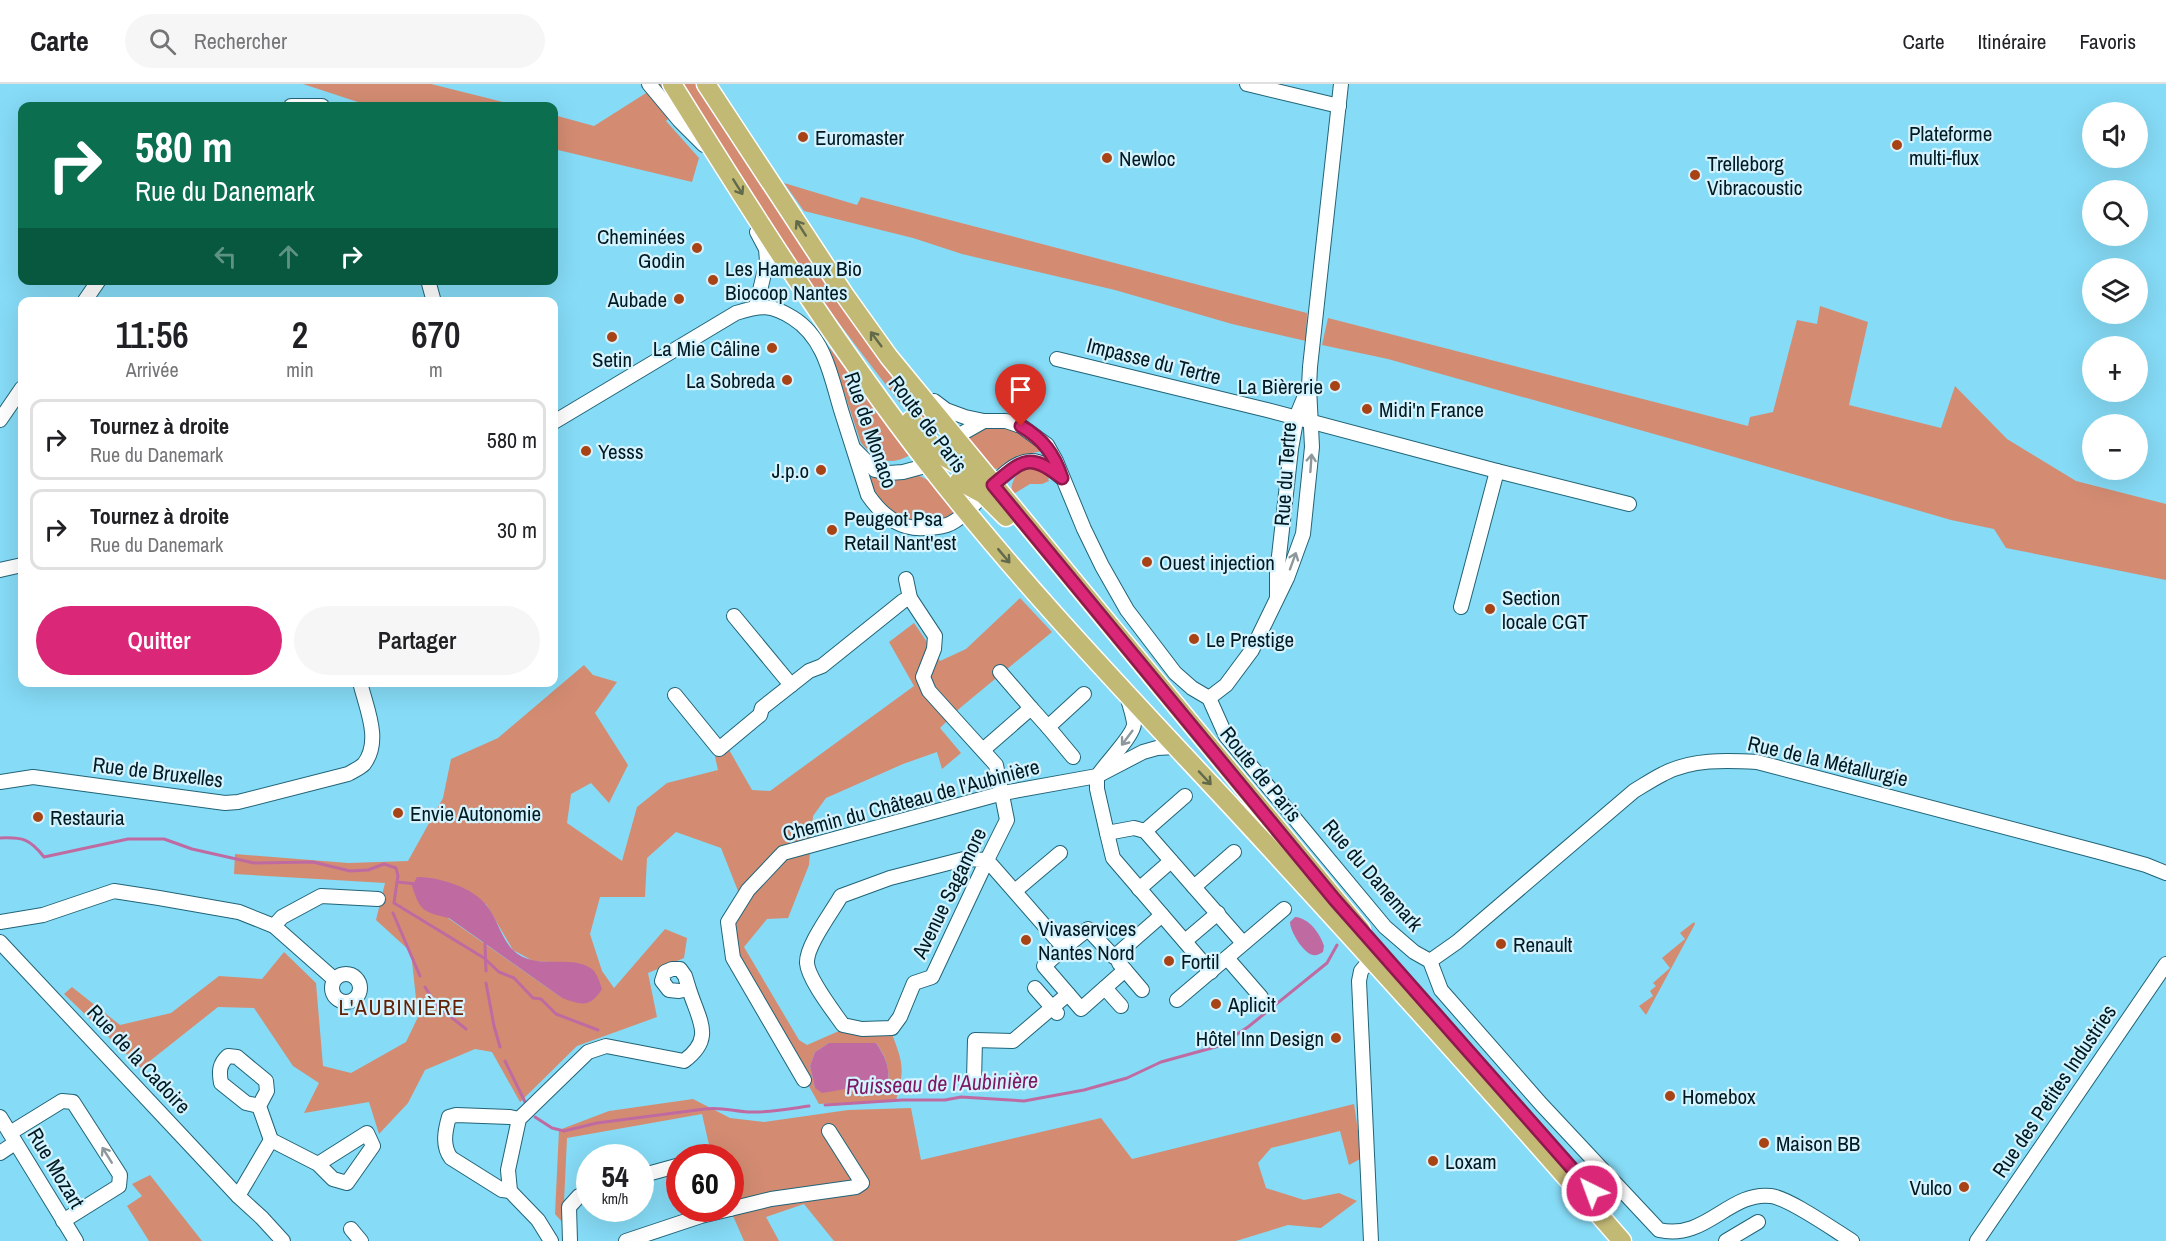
<!DOCTYPE html>
<html lang="fr">
<head>
<meta charset="utf-8">
<style>
  :root { --surface:#fff; --page:#f6f6f6; --text:#202124; --muted:#757577; --line:#e0e0e0; --accent:#db2777 }
  body { margin:0; font-family:"Archivo Narrow",sans-serif; background:var(--page); color:var(--text); height:100vh; display:flex; flex-direction:column; font-size:22px; white-space:nowrap }
  * { box-sizing:border-box; margin:0 }
  p { font-size:20px; color:var(--muted) }
  .icon { flex:none; width:33px; height:33px; fill:none; stroke:currentColor; stroke-width:2; stroke-linecap:round; stroke-linejoin:round }
  .map { position:relative; flex:1; overflow:hidden }
  .drawer { position:absolute; left:18px; top:213px; width:540px; height:390px; display:flex; flex-direction:column; background:var(--surface); border-radius:12px; box-shadow:0 6px 24px #0002 }
  .drawer>* { flex:none }
  .hud { position:absolute; left:18px; top:18px; width:540px; height:183px; border-radius:12px; box-shadow:0 6px 24px #0002; background:#0b6e4f; color:#fff; overflow:hidden }
  .fabs { position:absolute; left:2082px; top:18px; display:grid; gap:12px }
  .fabs a { display:grid; place-items:center; width:66px; height:66px; border-radius:50%; background:var(--surface); box-shadow:0 6px 24px #0002; font-size:30px }
  .speed { position:absolute; left:576px; top:1060px; display:flex; gap:12px; font-size:30px; font-weight:700; text-align:center }
  .speed>* { display:grid; place-content:center; width:78px; height:78px; border-radius:50%; background:var(--surface); box-shadow:0 6px 24px #0002; line-height:1 }
  .speed small { font-size:15px; font-weight:400 }
  .speed .limit { border:9px solid #d22; background:#fff; color:#111 }
  .pin { position:absolute; display:grid; place-items:center; width:51px; height:51px; color:#fff; margin:-62px -26px; border-radius:50% 50% 50% 0; rotate:-45deg; box-shadow:0 0 6px #0007 }
  .pin .icon { rotate:45deg }
  .me { position:absolute; width:66px; margin:-33px; rotate:318deg; stroke-linejoin:round; filter:drop-shadow(0 0 4px #0008) }
  .turn { display:flex; align-items:center; gap:21px; height:126px; padding:0 18px; font-size:27px }
  .turn .icon { width:78px; height:78px; stroke-width:2.5 }
  .turn b { display:block; font-size:42px; line-height:51px }
  .lanes { display:flex; align-items:center; height:57px; padding:0 18px; background:#0003; justify-content:center; gap:30px; direction:ltr }
  .lanes .off { opacity:.35 }
  .eta { display:flex; justify-content:space-evenly; align-items:center; height:102px; text-align:center }
  .eta b { font-size:36px; font-weight:600; line-height:42px }
  .button { display:flex; gap:12px; margin-top:auto; padding:12px 18px }
  .button a { flex:1; height:69px; border-radius:36px; background:var(--accent); color:#fff; font-size:24px; font-weight:600; line-height:69px; text-align:center }
  .button a+a { background:var(--page); color:var(--text) }
  ul { padding:0; list-style:none }
  li { display:flex; align-items:center; gap:18px; height:81px; margin:0 12px 9px; padding:0 6px; border:3px solid var(--line); border-radius:12px }
  li div { flex:1 }
  li b { display:block; font-size:22px }
  li em { font-style:normal }
  header { display:flex; align-items:center; gap:36px; box-sizing:border-box; height:84px; padding:0 30px; background:var(--surface); border-bottom:2px solid var(--line) }
  header strong { font-size:28px }
  nav { display:flex; gap:33px; margin-inline-start:auto; font-size:21px }
  .search { width:420px; height:54px; background:var(--page); display:flex; align-items:center; gap:15px; box-sizing:border-box; padding:0 21px; border-radius:33px; color:var(--muted); font-size:22px }
  .map>svg:first-child { display:block }
  .green { fill:#d38c72; fill-rule:evenodd }
  .water { fill:#bf6ba2 }
  .lines { fill:none; stroke-linecap:round; stroke-linejoin:round }
  .stream { stroke:#bf6ba2; stroke-width:3 }
  .minor-casing { stroke:#216477; stroke-width:16 }
  .major-casing { stroke:#fff; stroke-width:21 }
  .minor { stroke:#fff; stroke-width:14 }
  .major { stroke:#c2b975; stroke-width:18 }
  .oneway { stroke:#626a4c }
  .oneway2 { stroke:#8d989c }
  .route-casing { stroke:#8e194d; stroke-width:15 }
  .route { stroke:#db2777; stroke-width:10 }
  .poi-dot { fill:#a84316; stroke:#d4f3ff; stroke-width:2 }
  .labels { text-anchor:middle; dominant-baseline:central; stroke-width:4.5; stroke-linejoin:round; paint-order:stroke }
  .poi-label { font-size:21px; fill:#011a22; stroke:#d4f3ff; text-anchor:start }
  .street-label { font-size:21px; fill:#011a22; stroke:#d4f3ff }
  .neighbourhood-label { font-size:22px; letter-spacing:1.5px; fill:#622206; stroke:#d4f3ff }
  .water-label { font-size:22px; font-style:italic; fill:#7d1763; stroke:#d4f3ff }
</style>
</head>
<body>
<header>
<strong>Carte</strong>
<div class="search"><svg class="icon" aria-label="search" viewBox="0 0 24 24"><circle cx="10" cy="10" r="6"/><path d="M15 15l6 6"/></svg>Rechercher</div>
<nav><a>Carte</a><a>Itinéraire</a><a>Favoris</a></nav>
</header>
<div class="map">
<svg width="2166" height="1157" viewBox="0 0 2166 1157">
  <rect width="100%" height="100%" fill="#86dbf6"/>
  <g class="green">
    <polygon points="303,0 431,0 519,22 370,22"/>
    <polygon points="652,0 665,0 680,23 666,37 699,74 692,98 558,66 554,83 554,31 594,42 654,4"/>
    <path d="M680 0H699L940 348 930 356C874 287 821 217 770 143 739 97 710 48 680 0Z"/>
    <polygon points="784,99 857,121 861,113 1307,229 1306,257 1232,240 1115,206 962,170 913,154 804,127"/>
    <polygon points="1820,222 1868,238 1849,321 1941,344 1955,302 2007,355 2076,397 2166,420 2166,496 2006,464 1994,445 1951,436 1693,361 1388,275 1322,261 1328,234 1748,342 1750,333 1773,328 1797,236 1817,240"/>
    <path d="M829 263 912 370C890 383 877 377 861 359Z"/>
    <path d="M983 343C1010 342 1021 349 1042 365V367L1023 371 999 385 988 384 963 355Z"/>
    <path d="M1032 384 1044 387 1051 393 1048 395 1049 397 1042 400H1030L1012 411C1010 396 1017 386 1032 384Z"/>
    <path d="M878 391C925 391 923 385 952 424L953 429C923 453 875 430 870 394Z"/>
    <path d="M1020 514 1052 548 960 624 940 644 961 669 942 685 937 668 903 680 826 714 813 732 809 781 788 834 767 835 744 863 799 956 807 961 839 947 851 950H892C903 979 905 986 896 1016L819 1020 736 873 731 838 738 807 721 764 676 748 647 774 645 813H600L590 850 602 887 614 904 665 845 687 854 684 874 648 889 657 933 577 962 520 1018 492 968 475 965 425 986 408 1019 379 1050 369 1018 304 1029 319 999 293 982 254 924 218 923 141 984 64 910 72 903 120 941 171 929 219 892 262 895 284 868 316 899 323 982 351 989 406 958 418 933 411 868 376 836 385 799 234 790 235 770 348 779 408 777 443 714 451 675 498 654 584 581 593 591 617 598 595 629 628 681 609 719 591 699 571 710 567 739 622 777 637 723 667 699 718 686 714 668 724 657 752 706 770 707 914 602 889 558 914 539 940 577 966 565ZM486 820 513 866 533 877 581 880 562 914 448 834ZM829 959H876C885 971 890 983 888 998L815 1004 810 982 815 968Z"/>
    <polygon points="1694,838 1695,840 1646,931 1639,922 1653,912 1650,907 1656,902 1653,899 1670,884 1662,874 1685,855 1680,849"/>
    <polygon points="693,1015 730,1034 764,1038 848,1026 911,1024 921,1076 1101,1034 1132,1075 1354,1020 1362,1074 1349,1081 1340,1047 1271,1064 1258,1079 1266,1104 1304,1116 1339,1109 1357,1117 1321,1144 1288,1141 1236,1157 834,1157 804,1120 766,1133 779,1157 744,1157 730,1125 730,1074 712,1074 702,1030 567,1054 563,1139 555,1130 559,1046 609,1027"/>
    <polygon points="150,1091 202,1157 149,1157 127,1122 142,1112 132,1100"/>
  </g>
  <g class="water">
    <path d="M417 793C439 793 473 803 487 822 497 834 502 856 513 866 535 888 570 869 592 885 597 889 600 899 602 905 590 924 581 921 562 914L449 834C423 828 420 827 412 802Z"/>
    <path d="M1295 833C1309 834 1320 849 1324 862L1323 868C1319 870 1317 872 1313 871 1303 869 1290 847 1290 838Z"/>
    <path d="M829 959H876C885 972 890 983 888 998L822 1009 815 1004 810 982 815 968Z"/>
  </g>
  <g class="lines">
    <g class="stream">
      <path d="M0 754C23 753 30 755 44 773L128 755H164L192 765 254 779 313 778 350 787 368 786 384 780 396 784 398 792 397 798 417 800"/>
      <polyline points="397,798 394,819 484,874 499,888 514,894 533,914 541,915 556,930 598,946"/>
      <polyline points="393,829 420,892"/>
      <polyline points="485,859 486,887"/>
      <polyline points="486,899 494,942 500,963"/>
      <polyline points="425,903 437,922 466,945"/>
      <polyline points="505,977 525,1018"/>
      <polyline points="825,1021 902,1016 945,1016 961,1013 1024,1017 1084,1006 1127,994 1161,978 1219,962 1248,943 1327,879 1337,861"/>
      <path d="M535 1033 552 1044 564 1047 597 1039 705 1025C720 1023 733 1027 748 1028 769 1029 789 1025 809 1022"/>
    </g>
    <defs>
      <g id="minor">
        <polyline points="649,0 679,36 704,61"/>
        <polyline points="1247,0 1339,22"/>
        <polyline points="291,22 322,22"/>
        <polyline points="428,196 434,218"/>
        <polyline points="84,218 99,196"/>
        <polyline points="756,223 767,177 766,165 757,148"/>
        <polyline points="1057,275 1267,326 1497,387 1629,420"/>
        <path d="M927 318 934 317 946 326 965 333 984 337H1006L1021 342 1047 361 1056 377 1084 445 1102 482 1127 526 1175 589 1192 604 1209 614 1226 652 1385 843 1414 868 1430 877 1441 906 1541 1020 1659 1146C1706 1157 1729 1107 1771 1112 1789 1114 1834 1146 1852 1157"/>
        <polyline points="0,336 22,304"/>
        <path d="M554 338 736 229C761 221 771 220 793 234 825 254 831 293 841 326 850 355 859 383 868 411 881 430 899 446 924 444 932 444 940 443 947 441 974 431 1002 378 1030 377 1043 376 1053 387 1062 394"/>
        <polyline points="855,366 875,386 889,389 903,388 929,381 961,350 984,337"/>
        <polyline points="0,486 22,481"/>
        <path d="M906 495 910 514 935 552 934 565 923 593 929 607 996 681 1007 736 987 776 932 893 914 899 900 933 892 944 862 945 843 941C834 928 808 895 807 879 806 862 832 828 841 812L890 794 964 775 987 776 1064 864 1088 845 1114 873 1162 831"/>
        <polyline points="1277,512 1277,490 1291,365 1297,331 1307,307"/>
        <polyline points="1461,523 1497,387"/>
        <polyline points="734,532 791,601"/>
        <polyline points="1000,588 1031,624"/>
        <polyline points="675,611 719,665 760,631 762,624 809,587 822,582 903,517 910,514"/>
        <polyline points="1209,614 1226,601 1252,566 1287,494 1303,450 1312,363 1309,303 1310,283 1341,0"/>
        <polyline points="1048,643 1073,673"/>
        <polyline points="984,665 1031,624 1048,643 1084,610"/>
        <path d="M1099 690C1106 679 1135 650 1134 639 1133 630 1129 620 1127 611"/>
        <polyline points="1097,692 1097,705 1107,749 1134,744 1145,747 1243,859"/>
        <path d="M0 698 33 693 225 719 238 718 348 690C353 687 360 684 364 680 382 656 366 624 360 598"/>
        <polyline points="1145,747 1185,712"/>
        <polyline points="1107,749 1113,774 1211,888"/>
        <polyline points="1194,803 1234,768"/>
        <polyline points="1139,805 1171,777"/>
        <polyline points="1015,807 1060,769"/>
        <polyline points="0,838 43,831 114,807 159,814 239,828 274,842 334,895"/>
        <polyline points="274,842 282,833 321,812 378,815"/>
        <polyline points="1185,857 1218,829"/>
        <polyline points="0,858 238,1112 262,1134 283,1157"/>
        <polyline points="1064,864 1044,882 1081,925 1125,886"/>
        <polyline points="1227,874 1261,913"/>
        <path d="M1430 877 1457 858 1634 707C1644 701 1653 695 1663 690 1691 675 1726 676 1757 678L2103 769 2146 781 2166 789"/>
        <polyline points="1119,879 1142,906"/>
        <circle cx="346" cy="904" r="14"/>
        <polyline points="1035,904 1057,929"/>
        <polyline points="1105,904 1121,922"/>
        <polyline points="1177,916 1284,825"/>
        <polyline points="804,996 733,874 728,838 748,806 783,769 1003,709 1097,692 1143,668 1157,664 1176,663"/>
        <polyline points="974,996 975,956 1013,957 1068,910"/>
        <path d="M259 1022 246 1019 221 999C219 988 219 980 228 972L237 973 266 997 267 1007 259 1022 271 1056"/>
        <polyline points="0,1033 76,1157"/>
        <polyline points="10,1049 62,1017 73,1018 120,1091 119,1102 63,1137"/>
        <polyline points="0,1069 15,1059"/>
        <polyline points="640,1092 680,1081"/>
        <path d="M510 1107 502 1106 451 1074C442 1062 445 1047 449 1033L456 1031 510 1033 519 1035"/>
        <polyline points="238,1112 271,1056 318,1080 333,1095 347,1099 373,1062 367,1049 318,1080"/>
        <polyline points="730,1125 771,1115 856,1103 862,1099 829,1047"/>
        <polyline points="351,1145 361,1157"/>
        <path d="M551 1157 538 1136 510 1107 508 1086 519 1035 588 968 606 962 684 977C715 954 699 937 689 905L679 907 669 906 662 897 665 888 672 885H680L685 892 689 905"/>
        <polyline points="570,1157 569,1123 579,1112 590,1108"/>
        <polyline points="626,1157 701,1132 730,1125"/>
        <polyline points="1371,1157 1359,897 1361,887 1371,875"/>
        <polyline points="1726,1157 1758,1138"/>
        <polyline points="1977,1157 2166,880"/>
      </g>
      <g id="major">
        <path d="M672 0C753 130 835 260 929 381 1023 502 1130 613 1234 725 1365 867 1495 1011 1622 1157"/>
        <polyline points="706,0 844,210 889,273 1361,846"/>
        <polyline points="911,336 939,370 986,397"/>
        <polyline points="959,397 983,410 1006,433"/>
      </g>
    </defs>
    <use href="#minor" class="minor-casing"/>
    <use href="#major" class="major-casing"/>
    <use href="#minor" class="minor"/>
    <use href="#major" class="major"/>
  </g>
  <defs><path id="oneway-shaft" d="M-6 0H5M1.5-3L5.5 0L1.5 3" fill="none" stroke-width="1.6" stroke-linecap="round" stroke-linejoin="round" transform="scale(1.5)"/></defs>
  <g class="oneway">
    <use href="#oneway-shaft" transform="translate(738 103) rotate(58)"/>
    <use href="#oneway-shaft" transform="translate(801 144) rotate(-123)"/>
    <use href="#oneway-shaft" transform="translate(876 255) rotate(-127)"/>
    <use href="#oneway-shaft" transform="translate(1004 472) rotate(50)"/>
    <use href="#oneway-shaft" transform="translate(1205 694) rotate(47)"/>
  </g>
  <g class="oneway2">
    <use href="#oneway-shaft" transform="translate(1311 379) rotate(-86)"/>
    <use href="#oneway-shaft" transform="translate(1293 477) rotate(-70)"/>
    <use href="#oneway-shaft" transform="translate(1127 654) rotate(127)"/>
    <use href="#oneway-shaft" transform="translate(107 1071) rotate(-122)"/>
  </g>
  <g class="lines">
    <defs>
      <path id="route" d="M1021 342C1043 355 1054 370 1062 394 1029 368 1023 376 993 401L1335 816 1592 1107"/>
    </defs>
    <use href="#route" class="route-casing"/>
    <use href="#route" class="route"/>
  </g>
  <g class="poi-dot">
    <circle cx="803" cy="53" r="6"/>
    <circle cx="1897" cy="61" r="6"/>
    <circle cx="1107" cy="74" r="6"/>
    <circle cx="1695" cy="91" r="6"/>
    <circle cx="697" cy="164" r="6"/>
    <circle cx="713" cy="196" r="6"/>
    <circle cx="679" cy="215" r="6"/>
    <circle cx="612" cy="253" r="6"/>
    <circle cx="772" cy="264" r="6"/>
    <circle cx="787" cy="296" r="6"/>
    <circle cx="1335" cy="302" r="6"/>
    <circle cx="1367" cy="325" r="6"/>
    <circle cx="586" cy="367" r="6"/>
    <circle cx="821" cy="386" r="6"/>
    <circle cx="832" cy="446" r="6"/>
    <circle cx="1147" cy="478" r="6"/>
    <circle cx="1490" cy="525" r="6"/>
    <circle cx="1194" cy="555" r="6"/>
    <circle cx="398" cy="729" r="6"/>
    <circle cx="38" cy="733" r="6"/>
    <circle cx="1026" cy="856" r="6"/>
    <circle cx="1501" cy="860" r="6"/>
    <circle cx="1169" cy="877" r="6"/>
    <circle cx="1216" cy="920" r="6"/>
    <circle cx="1336" cy="954" r="6"/>
    <circle cx="1670" cy="1012" r="6"/>
    <circle cx="1764" cy="1059" r="6"/>
    <circle cx="1433" cy="1077" r="6"/>
    <circle cx="1964" cy="1103" r="6"/>
  </g>
  <g class="labels">
    <g class="poi-label">
      <text x="1909" y="49">Plateforme<tspan x="1909" dy="24">multi-flux</tspan></text>
      <text x="815" y="53">Euromaster</text>
      <text x="1119" y="74">Newloc</text>
      <text x="1707" y="79">Trelleborg<tspan x="1707" dy="24">Vibracoustic</tspan></text>
      <text x="685" y="152" text-anchor="end">Cheminées<tspan x="685" dy="24">Godin</tspan></text>
      <text x="725" y="184">Les Hameaux Bio<tspan x="725" dy="24">Biocoop Nantes</tspan></text>
      <text x="667" y="215" text-anchor="end">Aubade</text>
      <text x="760" y="264" text-anchor="end">La Mie Câline</text>
      <text x="612" y="275" text-anchor="middle">Setin</text>
      <text x="775" y="296" text-anchor="end">La Sobreda</text>
      <text x="1323" y="302" text-anchor="end">La Bièrerie</text>
      <text x="1379" y="325">Midi'n France</text>
      <text x="598" y="367">Yesss</text>
      <text x="809" y="386" text-anchor="end">J.p.o</text>
      <text x="844" y="434">Peugeot Psa<tspan x="844" dy="24">Retail Nant'est</tspan></text>
      <text x="1159" y="478">Ouest injection</text>
      <text x="1502" y="513">Section<tspan x="1502" dy="24">locale CGT</tspan></text>
      <text x="1206" y="555">Le Prestige</text>
      <text x="410" y="729">Envie Autonomie</text>
      <text x="50" y="733">Restauria</text>
      <text x="1038" y="844">Vivaservices<tspan x="1038" dy="24">Nantes Nord</tspan></text>
      <text x="1513" y="860">Renault</text>
      <text x="1181" y="877">Fortil</text>
      <text x="1228" y="920">Aplicit</text>
      <text x="1324" y="954" text-anchor="end">Hôtel Inn Design</text>
      <text x="1682" y="1012">Homebox</text>
      <text x="1776" y="1059">Maison BB</text>
      <text x="1445" y="1077">Loxam</text>
      <text x="1952" y="1103" text-anchor="end">Vulco</text>
    </g>
    <g class="street-label">
      <text transform="translate(1154 277) rotate(14)">Impasse du Tertre</text>
      <text transform="translate(928 340) rotate(53)">Route de Paris</text>
      <text transform="translate(871 346) rotate(71)">Rue de Monaco</text>
      <text transform="translate(1285 390) rotate(-86)">Rue du Tertre</text>
      <text transform="translate(1828 677) rotate(13)">Rue de la Métallurgie</text>
      <text transform="translate(158 688) rotate(7)">Rue de Bruxelles</text>
      <text transform="translate(1261 690) rotate(51)">Route de Paris</text>
      <text transform="translate(911 716) rotate(-15)">Chemin du Château de l'Aubinière</text>
      <text transform="translate(1373 791) rotate(49)">Rue du Danemark</text>
      <text transform="translate(949 809) rotate(-64)">Avenue Sagamore</text>
      <text transform="translate(139 975) rotate(47)">Rue de la Cadoire</text>
      <text transform="translate(2054 1007) rotate(-56)">Rue des Petites Industries</text>
      <text transform="translate(56 1084) rotate(59)">Rue Mozart</text>
    </g>
    <g class="neighbourhood-label">
      <text x="402" y="923">L'AUBINIÈRE</text>
    </g>
    <g class="water-label">
      <text transform="translate(942 999) rotate(-2)">Ruisseau de l'Aubinière</text>
    </g>
  </g>
</svg>
<div class="fabs">
<a><svg class="icon" aria-label="sound" viewBox="0 0 24 24"><path d="M4 9h4l5-4v14l-5-4H4zM17 9q2 3 0 6"/></svg></a>
<a><svg class="icon" aria-label="search" viewBox="0 0 24 24"><circle cx="10" cy="10" r="6"/><path d="M15 15l6 6"/></svg></a>
<a><svg class="icon" aria-label="layers" viewBox="0 0 24 24"><path d="M12 4l9 5-9 5-9-5zM3 14l9 5 9-5"/></svg></a>
<a>+</a>
<a>−</a>
</div>
<div class="speed"><div>54<small>km/h</small></div><div class="limit">60</div></div>
<div class="pin" style="left:1021px;top:342px;background:#d93025"><svg class="icon" aria-label="arrive" viewBox="0 0 24 24"><path d="M6 21V4h12l-3 4 3 4H6"/></svg></div>
<svg class="me" style="left:1592px;top:1107px" viewBox="-20 -20 40 40"><circle r="17" fill="#db2777" stroke="#fff" stroke-width="3"/><path d="M0-11L8 9 0 5-8 9z" fill="#fff"/></svg>
<div class="hud">
<div class="turn"><svg class="icon" aria-label="right" viewBox="0 0 24 24"><path d="M7 20v-9h11M14 6l5 5-5 5"/></svg><div><b>580 m</b>Rue du Danemark</div></div>
<div class="lanes"><svg class="icon off" aria-label="left" viewBox="0 0 24 24"><path d="M17 20v-9H6M10 6l-5 5 5 5"/></svg><svg class="icon off" aria-label="ahead" viewBox="0 0 24 24"><path d="M12 20V5M6 11l6-6 6 6"/></svg><svg class="icon" aria-label="right" viewBox="0 0 24 24"><path d="M7 20v-9h11M14 6l5 5-5 5"/></svg></div>
</div>
<section class="drawer">
<div class="eta">
<div><b>11:56</b><p>Arrivée</p></div>
<div><b>2</b><p>min</p></div>
<div><b>670</b><p>m</p></div>
</div>
<ul>
<li><svg class="icon" aria-label="right" viewBox="0 0 24 24"><path d="M7 20v-9h11M14 6l5 5-5 5"/></svg><div><b>Tournez à droite</b><p>Rue du Danemark</p></div><em>580 m</em></li>
<li><svg class="icon" aria-label="right" viewBox="0 0 24 24"><path d="M7 20v-9h11M14 6l5 5-5 5"/></svg><div><b>Tournez à droite</b><p>Rue du Danemark</p></div><em>30 m</em></li>
</ul>
<div class="button"><a>Quitter</a><a>Partager</a></div>
</section>
</div>
</body>
</html>
